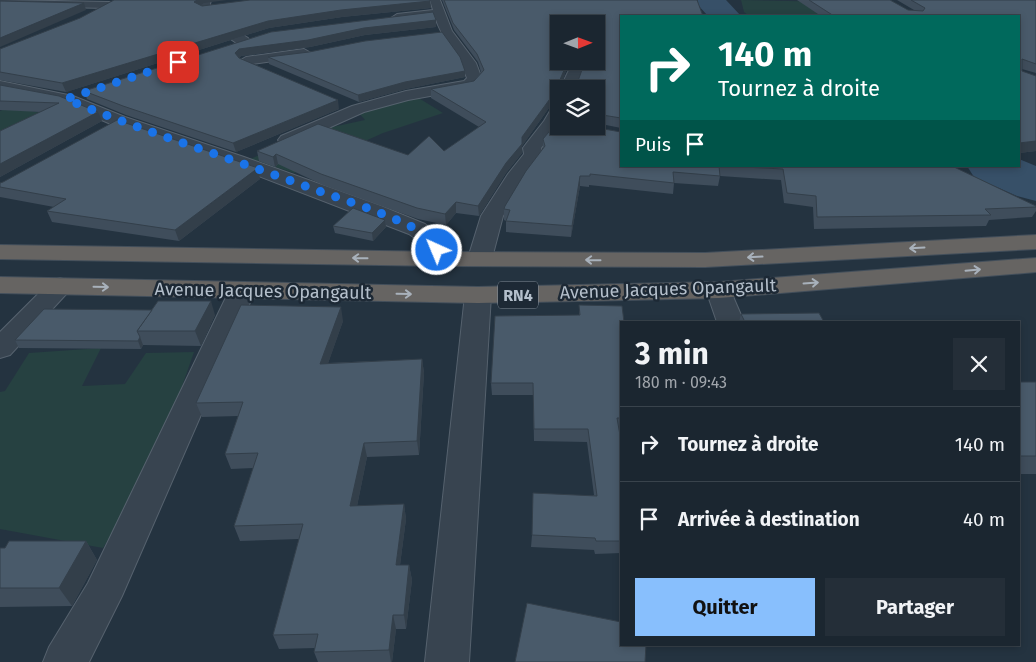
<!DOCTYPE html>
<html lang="fr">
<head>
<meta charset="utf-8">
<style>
  :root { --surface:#1b2630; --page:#242e38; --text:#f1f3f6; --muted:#a0a5ab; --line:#39434c; --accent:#88bffd }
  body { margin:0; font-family:"Fira Sans",sans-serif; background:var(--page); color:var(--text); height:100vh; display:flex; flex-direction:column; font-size:19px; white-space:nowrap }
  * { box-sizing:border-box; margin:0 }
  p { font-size:16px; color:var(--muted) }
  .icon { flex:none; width:28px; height:28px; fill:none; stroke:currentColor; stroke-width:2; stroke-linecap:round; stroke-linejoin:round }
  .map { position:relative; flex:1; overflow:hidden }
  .details { position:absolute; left:620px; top:321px; width:400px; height:325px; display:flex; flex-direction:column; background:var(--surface); border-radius:0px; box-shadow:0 2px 8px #0003,0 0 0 1px var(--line) }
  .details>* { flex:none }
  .hud { position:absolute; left:620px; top:15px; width:400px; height:152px; border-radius:0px; box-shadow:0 2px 8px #0003,0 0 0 1px var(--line); background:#00695c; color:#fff; overflow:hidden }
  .needle { width:32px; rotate:89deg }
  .tools { position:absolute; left:550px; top:15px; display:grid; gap:10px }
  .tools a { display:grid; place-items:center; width:55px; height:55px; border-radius:0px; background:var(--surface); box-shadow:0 2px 8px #0003,0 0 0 1px var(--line); font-size:25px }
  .pin { position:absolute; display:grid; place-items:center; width:42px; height:42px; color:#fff; margin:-21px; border-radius:10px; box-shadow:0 2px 8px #0006 }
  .me { position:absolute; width:55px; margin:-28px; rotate:316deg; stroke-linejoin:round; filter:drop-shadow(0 0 4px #0008) }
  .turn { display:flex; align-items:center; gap:18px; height:105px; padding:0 15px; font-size:22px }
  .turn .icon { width:65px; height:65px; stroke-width:2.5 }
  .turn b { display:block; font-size:35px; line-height:42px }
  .then { display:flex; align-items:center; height:48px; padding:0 15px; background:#0003; gap:10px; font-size:19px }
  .round { display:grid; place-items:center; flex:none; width:52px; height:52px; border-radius:0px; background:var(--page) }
  .summary { display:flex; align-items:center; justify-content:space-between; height:85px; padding:0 15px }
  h1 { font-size:30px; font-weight:700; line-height:38px }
  .action { display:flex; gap:10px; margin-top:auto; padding:10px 15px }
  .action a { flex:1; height:58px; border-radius:0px; background:var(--accent); color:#111; font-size:20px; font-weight:700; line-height:58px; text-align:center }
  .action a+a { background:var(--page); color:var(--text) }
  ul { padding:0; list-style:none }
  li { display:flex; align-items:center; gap:15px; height:75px; padding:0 15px; border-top:1px solid var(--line) }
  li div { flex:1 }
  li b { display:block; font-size:19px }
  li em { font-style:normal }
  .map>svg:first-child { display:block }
  .green { fill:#264141 }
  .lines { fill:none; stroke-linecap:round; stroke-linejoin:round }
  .river { fill:#375068; fill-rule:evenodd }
  .minor-casing { stroke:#56626e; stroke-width:2 }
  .trunk-casing { stroke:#434f5b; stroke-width:2 }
  .minor { fill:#384450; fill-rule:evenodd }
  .trunk { fill:#666462; fill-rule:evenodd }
  .wall { fill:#3f4d5b; fill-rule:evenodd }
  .shaded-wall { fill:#333f4a }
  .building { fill:#495a6a; stroke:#333f4a; fill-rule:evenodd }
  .oneway { stroke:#a8b1bb }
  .route { stroke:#1a73e8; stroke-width:9; stroke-dasharray:0 16.2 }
  .labels { text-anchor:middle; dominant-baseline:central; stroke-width:5; stroke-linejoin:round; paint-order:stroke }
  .shield { fill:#1d2935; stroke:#87929e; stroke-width:1 }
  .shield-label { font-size:16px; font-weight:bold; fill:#b4bfcb }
  .street-label { font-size:18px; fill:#b4bfcb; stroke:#1d2935 }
</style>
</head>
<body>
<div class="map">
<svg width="1036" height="662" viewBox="0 0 1036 662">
  <rect width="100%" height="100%" fill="#243340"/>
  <g class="green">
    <polygon points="741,0 844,2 909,16 749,16 744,12"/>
    <polygon points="417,97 443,113 383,133 294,173 250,159 323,129 365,120 358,112"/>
    <polygon points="27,98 26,110 46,114 0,139 0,111"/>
    <polygon points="101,348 82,386 125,384 146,353 194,352 156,461 103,548 0,529 0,392 5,391 29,353"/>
  </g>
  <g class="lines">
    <g class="river">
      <polygon points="698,0 726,0 741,16 708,16 697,4"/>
      <polygon points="1019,159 1036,166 1036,201 1017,196 974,177 967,166 1019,166"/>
    </g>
    <defs>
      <g id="minor">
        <polygon points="0,0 109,2 115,5 109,8 0,6"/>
        <polygon points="201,0 211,0 210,4 212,15 248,38 250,41 248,44 238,44 202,20 198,4"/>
        <path d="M430 0H440L452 31 476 63 482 79 474 88 408 100 364 112 293 144 287 145 281 144 278 140 281 136 352 106 406 91 464 81 467 78C459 56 442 40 435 17L397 22 391 18 397 14 433 10Z"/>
        <polygon points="304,49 311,53 309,56 246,65 239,61 246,57"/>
        <polygon points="576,61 590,61 582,72 576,89 560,89 568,72"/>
        <polygon points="0,81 73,96 125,117 244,157 381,206 425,224 440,235 455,259 451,264 443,266 435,264 423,244 409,234 230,165 113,125 63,103 0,91"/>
        <polygon points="559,104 559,126 541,148 543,155 524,180 503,216 492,258 488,263 480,265 472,263 468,258 481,216 508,174 524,154 523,148 526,144 544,121 553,106"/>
        <polygon points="60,278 69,281 73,286 69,291 10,355 0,358 0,332 51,281"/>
        <polygon points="719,282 728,285 744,322 717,322 706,290 710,285"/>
        <polygon points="242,283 251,286 255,291 122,596 89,662 43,662 49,647 88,583 229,291 233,286"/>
        <polygon points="478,287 487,290 491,295 469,662 425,662 465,295 469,290"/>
      </g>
      <g id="trunk">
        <polygon points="1036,235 1036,249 705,267 443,266 0,259 0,245 443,252 705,253"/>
        <polygon points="1036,258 1036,272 719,298 478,303 0,293 0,277 478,287 719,282"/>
      </g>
    </defs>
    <use href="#minor" class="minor-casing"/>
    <use href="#trunk" class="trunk-casing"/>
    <use href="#minor" class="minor"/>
    <use href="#trunk" class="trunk"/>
  </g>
  <g class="wall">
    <path d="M442 0H697L621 16V128L596 123V89H559V102L551 105 522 146V153L506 173 479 216 456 213 446 225 418 219 323 185 278 164 275 167 259 161 257 151 408 155 444 151 479 127 431 98V89L474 81 481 72 478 62 454 30ZM559 24H596V61L578 81 562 82 566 71Z"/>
    <polygon points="797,0 890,0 908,10 914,10 897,0 1036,0 1036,73 1022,69 1036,151 1019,153 1019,16 821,16"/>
    <polygon points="430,1 431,8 342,17 269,28 66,92 0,80 0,49 204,3 201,5 202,6"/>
    <polygon points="436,20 436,27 365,35 310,47 241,56 239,58 339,109 236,152 126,115 87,99 84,91 271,32"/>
    <polygon points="268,57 465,71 465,77 406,89 359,102 269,64"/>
    <polygon points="0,85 59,96 102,121 0,177 0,131 41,112 0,110"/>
    <polygon points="559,126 952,166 1036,206 1036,211 1032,217 989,220 986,226 814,229 813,207 784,203 781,180 720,176 718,186 674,183 673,194 589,185 589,187 580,186 571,237 506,232 506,221 504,220 504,209 543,148 543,139"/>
    <polygon points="260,179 179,241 52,222 47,211 54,207 0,197 0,183"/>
    <polygon points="385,220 386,227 373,241 335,233 333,226"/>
    <polygon points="579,305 621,322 621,430 619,430 621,441 621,553 595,554 594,550 531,547 532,535 594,495 587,442 534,441 533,395 492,395 491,383 579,315"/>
    <polygon points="741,314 824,322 739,322"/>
    <polygon points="215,315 201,346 143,345 141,349 19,348 15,340"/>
    <polygon points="343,321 328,363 422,359 424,373 419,455 367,457 357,506 404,504 406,519 400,565 409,565 412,580 406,629 396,629 392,662 318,662 314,652 315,648 279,649 273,635 299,539 240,541 234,526 253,468 231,469 225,454 238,416 202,417 196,403"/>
    <rect x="1019" y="382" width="17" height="92"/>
    <polygon points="86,541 97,560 72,606 0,607 0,548 5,548"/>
  </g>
  <g class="shaded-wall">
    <polygon points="197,0 227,0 204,3 196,9 194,2"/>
    <polygon points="430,1 431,8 342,17 269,28 66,92 62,83 268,21 341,10"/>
    <polygon points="84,3 86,10 0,47 0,38"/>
    <polygon points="436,20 436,27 365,35 310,47 241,56 237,61 235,53 239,49 364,28"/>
    <polygon points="568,61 574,61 566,71 560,89 559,82"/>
    <polygon points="465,71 465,77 406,89 359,102 358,95 405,82"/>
    <polygon points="559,93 558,102 551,105 522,146 522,153 506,173 479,216 478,206 522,137 552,96"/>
    <polygon points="338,100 339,109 236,152 233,143"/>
    <polygon points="98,112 102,121 0,177 0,164"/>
    <polygon points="1036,141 1036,151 1019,153 1019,143"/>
    <polygon points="276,154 278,164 275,167 273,157"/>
    <polygon points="258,168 260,179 179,241 175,230"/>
    <polygon points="580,176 580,186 571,237 572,226"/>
    <polygon points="456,202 456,213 446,225 445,214"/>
    <polygon points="385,220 386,227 373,241 372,233"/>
    <polygon points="211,301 215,315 201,346 195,331"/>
    <polygon points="341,307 343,321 323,378 320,364"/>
    <polygon points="140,337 143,345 141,349 138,341"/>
    <polygon points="422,359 424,373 419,455 417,441"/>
    <polygon points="364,443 367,457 354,521 350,506"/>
    <polygon points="404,504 406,519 398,580 396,565"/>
    <polygon points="86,541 97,560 72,606 59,588"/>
    <polygon points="409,565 412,580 406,629 404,615"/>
    <polygon points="393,615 396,629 392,662 391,662 389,650"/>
  </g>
  <g class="building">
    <polygon points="114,0 197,0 194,2 202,6 250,0 430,0 430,1 341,10 268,21 62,83 0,72 0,49 80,18"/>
    <path d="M444 0H697L703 16H621V118L596 114V89H559V93L552 96 522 137V144L506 163 478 206 456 202 445 214 417 208 321 174 276 154 273 157 257 151 318 124 408 155 429 136 444 151 486 122 431 89 474 81 484 70 477 54 453 23ZM559 24H596V61H586L584 64 578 81 559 82 568 61H559Z"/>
    <polygon points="809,0 890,0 908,10 923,11 925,8 911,0 1036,0 1036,64 1022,59 1022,71 1036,76 1036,141 1019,143 1019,16 834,16"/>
    <polygon points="0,1 84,3 0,38"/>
    <polygon points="433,12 436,20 364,28 308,40 239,49 235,53 239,58 338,100 233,143 123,106 84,91 271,32"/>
    <polygon points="442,32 460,57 465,71 405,82 358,95 268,57 309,52 365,41"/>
    <polygon points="0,85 59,96 98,112 0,164 0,131 59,103 0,101"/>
    <polygon points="117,120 258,168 175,230 47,211 66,199 0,187 0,183 3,182"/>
    <polygon points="559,120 559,126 587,126 621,132 621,166 719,166 720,176 673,172 674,183 590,174 590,176 580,176 572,226 506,221 510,210 504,209 505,206 526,171 545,146 543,139"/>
    <polygon points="725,166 952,166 1036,206 1036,207 985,209 991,215 817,217 816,196 787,193 783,169"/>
    <polygon points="353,208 385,220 372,233 333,226"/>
    <polygon points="158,301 211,301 195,331 137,331"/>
    <polygon points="241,305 341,307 320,364 422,359 417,441 364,443 350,506 404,504 396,565 409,565 404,615 393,615 389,650 314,652 318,634 273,635 303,524 234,526 258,453 225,454 243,402 196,403"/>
    <polygon points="579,305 622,306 624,322 621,322 621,418 617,418 621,441 621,541 596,541 595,538 532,535 533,493 597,496 588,429 534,429 533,383 491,383 495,316 580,315"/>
    <polygon points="44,309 152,310 137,331 140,337 138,341 15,340"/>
    <polygon points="819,313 824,322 745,322 741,314"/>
    <rect x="1019" y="382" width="17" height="74"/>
    <polygon points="9,541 86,541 59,588 0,588 0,548 5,548"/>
    <polygon points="527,603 621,622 621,645 646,645 645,662 515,662"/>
  </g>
  <defs><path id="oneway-shaft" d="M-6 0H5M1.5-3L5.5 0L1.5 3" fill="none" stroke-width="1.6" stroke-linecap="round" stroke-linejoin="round" transform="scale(1.25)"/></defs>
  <g class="oneway">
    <use href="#oneway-shaft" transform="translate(917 248) rotate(177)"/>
    <use href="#oneway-shaft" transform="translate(755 257) rotate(177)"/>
    <use href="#oneway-shaft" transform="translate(360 258) rotate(-179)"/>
    <use href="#oneway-shaft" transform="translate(593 260) rotate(-179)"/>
    <use href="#oneway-shaft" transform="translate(973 270) rotate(-5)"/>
    <use href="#oneway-shaft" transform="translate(811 283) rotate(-4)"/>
    <use href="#oneway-shaft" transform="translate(101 287) rotate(1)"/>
    <use href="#oneway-shaft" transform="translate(404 294) rotate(1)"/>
  </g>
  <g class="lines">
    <path class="route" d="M178 62 66 99C147 133 231 158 313 189 347 201 383 212 416 229 425 234 432 241 437 250"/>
  </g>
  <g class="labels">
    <rect class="shield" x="498" y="281.5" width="40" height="27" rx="4"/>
    <g class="shield-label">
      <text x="518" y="295">RN4</text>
    </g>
    <g class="street-label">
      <text transform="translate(668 289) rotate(-2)">Avenue Jacques Opangault</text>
      <text transform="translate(263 291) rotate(1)">Avenue Jacques Opangault</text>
    </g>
  </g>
</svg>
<div class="tools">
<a><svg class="needle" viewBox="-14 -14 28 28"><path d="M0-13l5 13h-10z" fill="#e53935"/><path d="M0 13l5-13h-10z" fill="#a0a5ab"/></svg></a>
<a><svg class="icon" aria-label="layers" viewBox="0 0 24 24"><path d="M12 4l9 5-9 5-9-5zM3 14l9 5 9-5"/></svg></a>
</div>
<div class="pin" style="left:178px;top:62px;background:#d93025"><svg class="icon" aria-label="arrive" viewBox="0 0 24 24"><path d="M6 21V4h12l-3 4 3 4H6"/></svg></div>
<svg class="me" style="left:437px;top:250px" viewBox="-20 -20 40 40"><circle r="17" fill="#1a73e8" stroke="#fff" stroke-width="3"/><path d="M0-11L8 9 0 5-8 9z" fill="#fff"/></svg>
<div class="hud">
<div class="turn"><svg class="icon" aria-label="right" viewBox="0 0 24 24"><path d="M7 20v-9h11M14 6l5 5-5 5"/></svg><div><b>140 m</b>Tournez à droite</div></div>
<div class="then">Puis<svg class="icon" aria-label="arrive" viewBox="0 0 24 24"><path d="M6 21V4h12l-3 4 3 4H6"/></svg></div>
</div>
<section class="details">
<div class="summary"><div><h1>3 min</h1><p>180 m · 09:43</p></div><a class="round"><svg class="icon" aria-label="close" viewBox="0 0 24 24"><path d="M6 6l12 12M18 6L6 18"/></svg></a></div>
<ul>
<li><svg class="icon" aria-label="right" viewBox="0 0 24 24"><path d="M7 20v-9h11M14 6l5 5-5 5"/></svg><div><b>Tournez à droite</b></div><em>140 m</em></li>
<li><svg class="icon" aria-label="arrive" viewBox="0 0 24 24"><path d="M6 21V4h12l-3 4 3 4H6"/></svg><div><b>Arrivée à destination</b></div><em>40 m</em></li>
</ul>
<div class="action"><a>Quitter</a><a>Partager</a></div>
</section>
</div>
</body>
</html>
